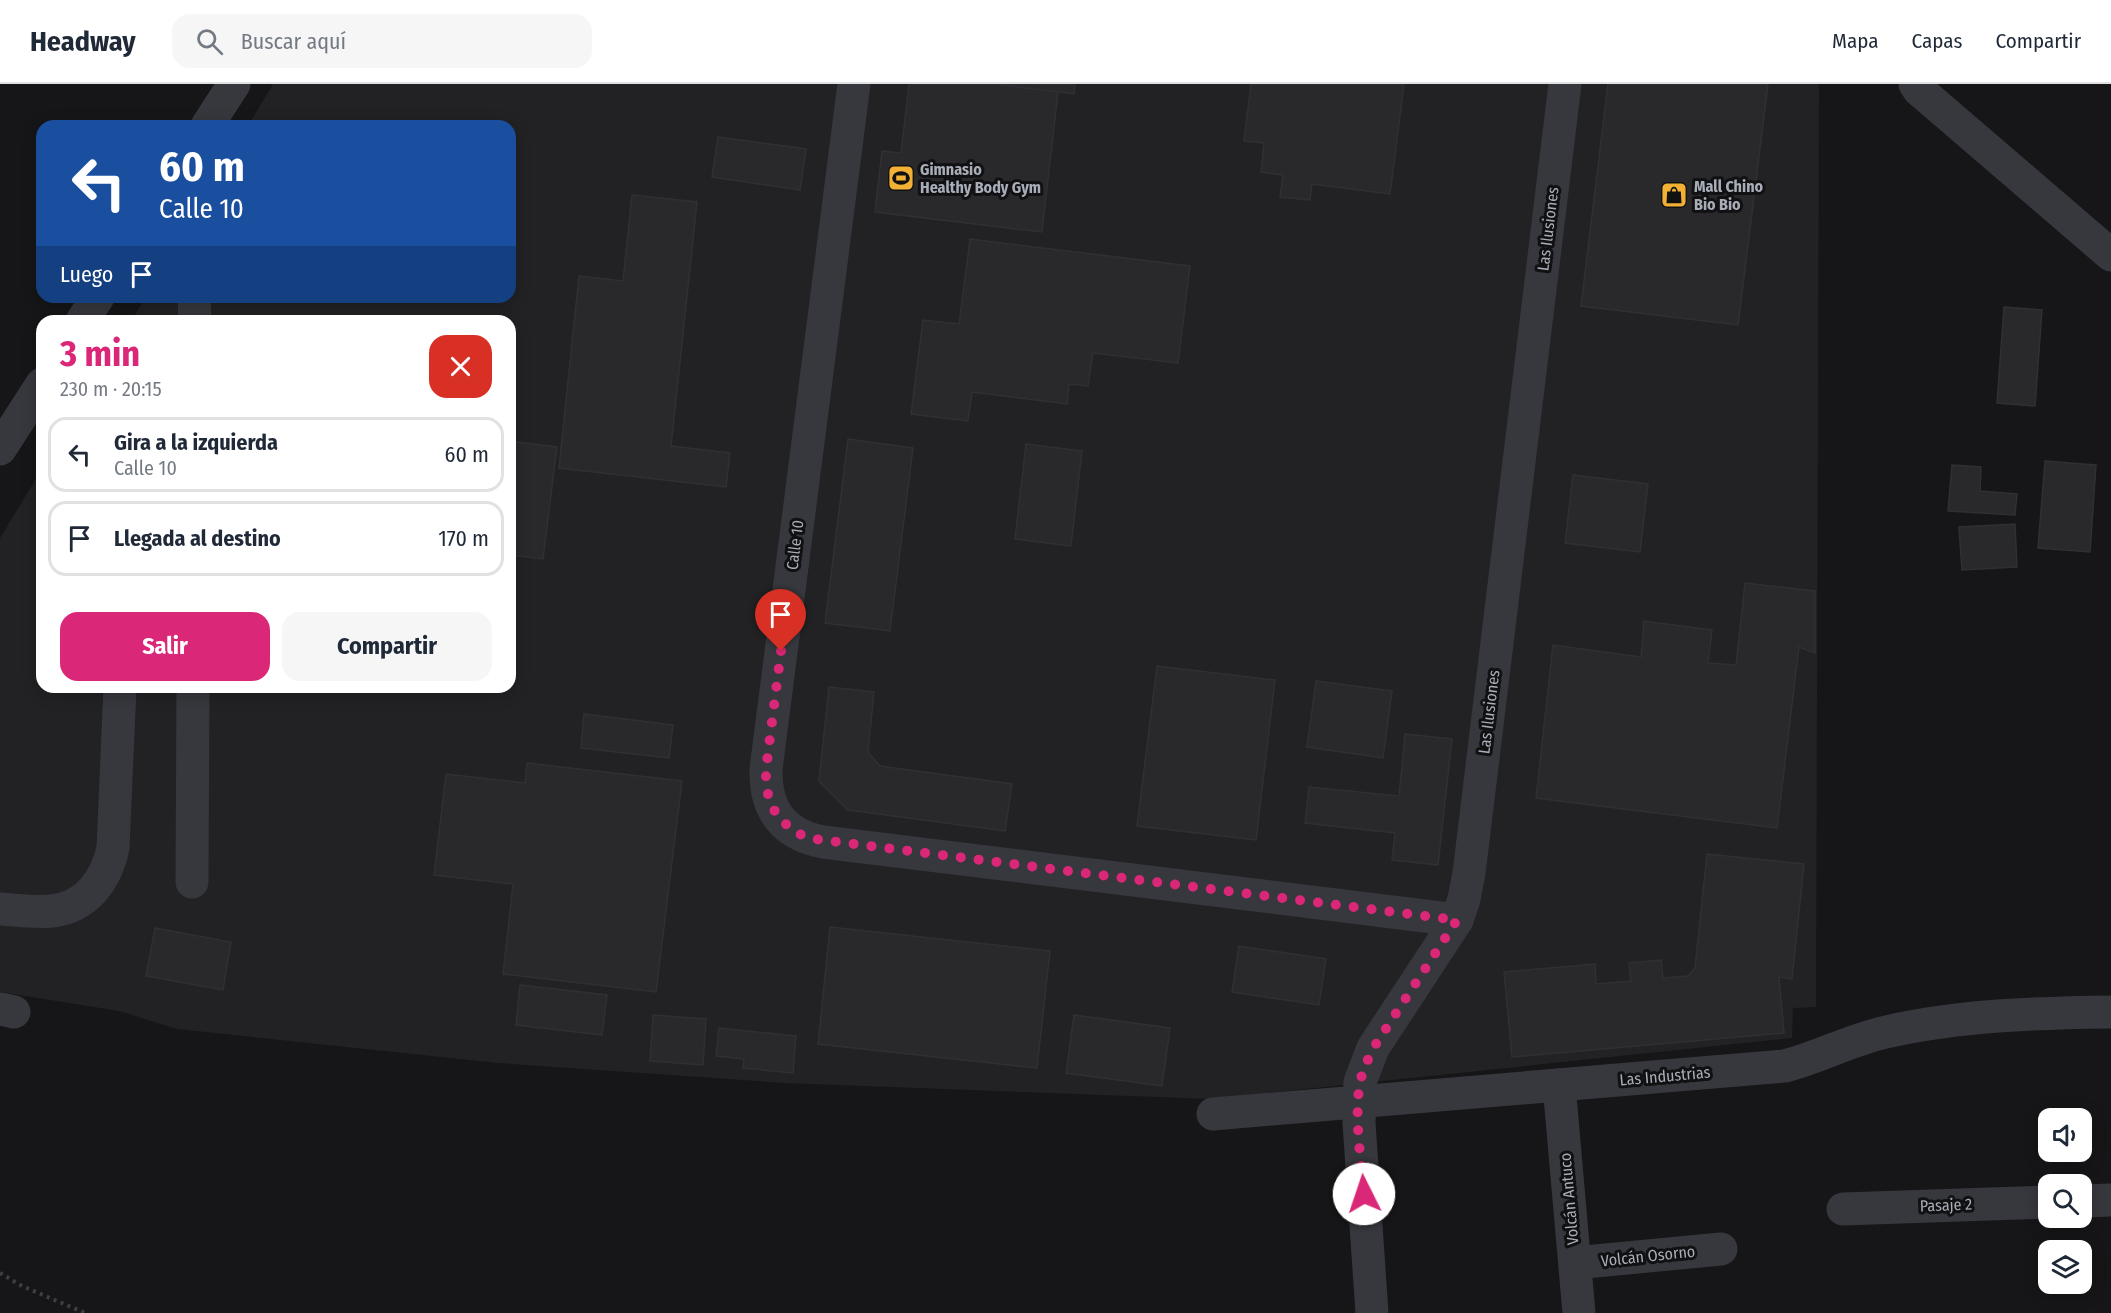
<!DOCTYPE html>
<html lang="es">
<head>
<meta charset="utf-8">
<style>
  :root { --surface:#fff; --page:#f6f6f7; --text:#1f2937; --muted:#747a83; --line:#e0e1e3; --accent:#db2777 }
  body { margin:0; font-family:"Fira Sans Condensed",sans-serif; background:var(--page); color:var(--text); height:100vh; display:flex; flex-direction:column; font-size:22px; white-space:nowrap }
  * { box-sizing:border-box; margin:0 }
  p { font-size:20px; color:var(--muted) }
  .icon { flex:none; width:33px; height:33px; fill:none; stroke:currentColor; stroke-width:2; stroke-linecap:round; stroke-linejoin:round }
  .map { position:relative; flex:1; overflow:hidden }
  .details { position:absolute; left:36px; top:231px; width:480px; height:378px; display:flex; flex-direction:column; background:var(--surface); border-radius:18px; box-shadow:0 3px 15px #0003 }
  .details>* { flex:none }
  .top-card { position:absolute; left:36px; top:36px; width:480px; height:183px; border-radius:18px; box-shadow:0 3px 15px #0003; background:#1a4fa0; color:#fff; overflow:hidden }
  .tools { position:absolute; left:2038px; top:1024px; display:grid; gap:12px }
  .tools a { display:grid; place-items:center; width:54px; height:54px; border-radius:12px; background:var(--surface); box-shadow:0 3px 15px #0003; font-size:30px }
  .pin { position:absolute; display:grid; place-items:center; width:51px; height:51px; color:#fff; margin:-62px -26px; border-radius:50% 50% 50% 0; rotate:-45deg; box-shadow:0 0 6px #0007 }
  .pin .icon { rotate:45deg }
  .me { position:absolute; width:66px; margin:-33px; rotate:356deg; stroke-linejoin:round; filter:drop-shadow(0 0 4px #0008) }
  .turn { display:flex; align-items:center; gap:21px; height:126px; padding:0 24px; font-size:27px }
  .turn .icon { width:78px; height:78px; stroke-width:2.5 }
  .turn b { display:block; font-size:42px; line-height:51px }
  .then { display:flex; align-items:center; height:57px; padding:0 24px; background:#0003; gap:12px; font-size:22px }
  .round { display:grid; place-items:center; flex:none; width:63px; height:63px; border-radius:18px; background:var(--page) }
  .headline { display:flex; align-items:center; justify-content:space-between; height:102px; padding:0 24px }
  h1 { font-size:36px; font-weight:700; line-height:45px; color:var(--accent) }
  .primary-button { display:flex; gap:12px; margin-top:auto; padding:12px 24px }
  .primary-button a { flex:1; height:69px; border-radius:18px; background:var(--accent); color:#fff; font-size:24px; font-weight:700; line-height:69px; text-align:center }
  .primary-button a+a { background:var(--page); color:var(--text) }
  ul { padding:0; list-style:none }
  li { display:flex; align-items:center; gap:18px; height:75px; margin:0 12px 9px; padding:0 12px; border:3px solid var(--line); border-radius:18px }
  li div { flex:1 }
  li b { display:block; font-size:22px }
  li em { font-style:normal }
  header { display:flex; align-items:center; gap:36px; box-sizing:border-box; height:84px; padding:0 30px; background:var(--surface); border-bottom:2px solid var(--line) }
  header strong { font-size:28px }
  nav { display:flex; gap:33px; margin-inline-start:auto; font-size:21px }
  .search { width:420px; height:54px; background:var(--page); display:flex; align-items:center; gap:15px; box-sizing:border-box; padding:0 21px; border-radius:18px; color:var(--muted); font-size:22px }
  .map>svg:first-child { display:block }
  .built { fill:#222225 }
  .building { fill:#29292c; stroke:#303034; stroke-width:1.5 }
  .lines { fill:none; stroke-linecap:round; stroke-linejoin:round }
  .path { stroke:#3d3f44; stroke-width:4; stroke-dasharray:3 4.5; stroke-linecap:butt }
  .minor { stroke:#37383d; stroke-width:33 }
  .route { stroke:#db2777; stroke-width:10; stroke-dasharray:0 18 }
  .labels { text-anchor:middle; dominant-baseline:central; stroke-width:6; stroke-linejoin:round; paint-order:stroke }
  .poi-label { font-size:16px; font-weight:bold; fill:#a8adb8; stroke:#111113; text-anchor:start }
  .street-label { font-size:16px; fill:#a8adb8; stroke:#111113 }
</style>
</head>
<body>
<header>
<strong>Headway</strong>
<div class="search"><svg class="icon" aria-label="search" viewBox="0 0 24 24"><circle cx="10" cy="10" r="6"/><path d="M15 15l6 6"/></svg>Buscar aquí</div>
<nav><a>Mapa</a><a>Capas</a><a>Compartir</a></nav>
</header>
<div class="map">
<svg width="2111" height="1229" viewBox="0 0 2111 1229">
  <rect width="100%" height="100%" fill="#161618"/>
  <polygon class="built" points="273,0 1819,0 1816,923 1793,924 1792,954 1210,1015 784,999 498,979 177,945 119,927 0,908 0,454 42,385 42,603 510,603 510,237 131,237 146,213 510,213 510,42 248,42"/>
  <g class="building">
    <polygon points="909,0 995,0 1058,8 1042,148 875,128 882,67 901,69"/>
    <polygon points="995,0 1075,0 1074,10"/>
    <polygon points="1251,0 1404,0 1390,110 1312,100 1310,116 1280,113 1283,91 1261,88 1264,59 1244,57"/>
    <polygon points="1608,0 1768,0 1738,241 1581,222"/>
    <polygon points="718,53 806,65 800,106 712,93"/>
    <polygon points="632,111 697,118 671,362 730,369 726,403 559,384 579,192 623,197"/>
    <polygon points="970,155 1190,182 1178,279 1093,269 1088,302 1069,300 1067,320 972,308 968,337 911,330 923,236 959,240"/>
    <polygon points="2004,223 2042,226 2035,322 1997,319"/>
    <polygon points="848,355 913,364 890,547 825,539"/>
    <polygon points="510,357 557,363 543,475 510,471"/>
    <polygon points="1026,360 1082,367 1071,462 1015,455"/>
    <polygon points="2045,377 2096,381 2090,468 2038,464"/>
    <polygon points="1952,381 1981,383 1980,407 2017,410 2015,431 1948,427"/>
    <polygon points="1573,391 1648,400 1640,468 1565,459"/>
    <polygon points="2015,440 2017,483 1962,486 1959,443"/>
    <polygon points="1745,499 1815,507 1815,569 1799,563 1777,744 1536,714 1553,561 1641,573 1644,537 1712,546 1708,579 1736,581"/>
    <polygon points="1157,582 1275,596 1256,756 1137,742"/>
    <polygon points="1316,597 1392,607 1383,674 1307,663"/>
    <polygon points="829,603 874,608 868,668 880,682 1012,700 1005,747 848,726 819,697"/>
    <polygon points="584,630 673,641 669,674 581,664"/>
    <polygon points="1405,650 1452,655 1438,781 1392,776 1395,749 1305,739 1309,703 1399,712"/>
    <polygon points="527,679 682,697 656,908 503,890 513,800 434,791 446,690 525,699"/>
    <polygon points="1707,770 1804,780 1792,895 1779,893 1784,949 1512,973 1504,888 1595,880 1596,900 1631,897 1629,879 1661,876 1663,894 1688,892 1695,884"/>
    <polygon points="830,843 1050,867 1037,984 818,960"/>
    <polygon points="155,844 231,858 223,906 146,892"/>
    <polygon points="1239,862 1326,875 1319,921 1232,908"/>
    <polygon points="520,901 607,911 602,951 516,941"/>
    <polygon points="653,931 706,935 703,981 650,977"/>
    <polygon points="1074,931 1170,944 1162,1002 1066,989"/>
    <polygon points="719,944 796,952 793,989 743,984 744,975 716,972"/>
  </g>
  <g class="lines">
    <polyline class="path" points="0,1189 22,1202 85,1229"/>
    <g class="minor">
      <path d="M854 0 766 685C765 726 783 750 823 758L1457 836"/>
      <polyline points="1915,0 1919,6 2111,171"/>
      <polyline points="207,42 234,0"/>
      <polyline points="194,213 195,237"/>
      <polyline points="82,237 98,213"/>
      <polyline points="0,365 42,300"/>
      <polyline points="192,798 193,603"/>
      <path d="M0 825C17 826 35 829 52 827 87 823 106 796 113 764L120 603"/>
      <polyline points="0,925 14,928"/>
      <polyline points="1559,1001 1579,1229"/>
      <path d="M1213 1030 1785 982C1819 973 1851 956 1886 948 1960 931 2036 929 2111 928"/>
      <polyline points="2082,1117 2111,1116"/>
      <polyline points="1843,1125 2049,1118"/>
      <polyline points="1575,1179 1721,1165"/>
      <polyline points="1372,1229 1359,1039 1360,998 1373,964 1457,836 1464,815 1469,789 1565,0"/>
    </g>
  </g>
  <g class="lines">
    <path class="route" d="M781 567 766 685C765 720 776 738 807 754L1457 836 1374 963C1368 975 1363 986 1360 998 1354 1034 1361 1074 1364 1110"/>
  </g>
  <defs>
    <symbol id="stadium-square" viewBox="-11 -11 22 22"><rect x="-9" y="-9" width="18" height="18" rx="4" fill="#f2b134" stroke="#111113"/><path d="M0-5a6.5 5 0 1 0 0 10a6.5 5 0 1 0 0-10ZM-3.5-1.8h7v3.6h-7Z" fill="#111"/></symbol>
    <symbol id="shop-square" viewBox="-11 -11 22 22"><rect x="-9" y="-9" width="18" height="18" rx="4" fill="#f2b134" stroke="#111113"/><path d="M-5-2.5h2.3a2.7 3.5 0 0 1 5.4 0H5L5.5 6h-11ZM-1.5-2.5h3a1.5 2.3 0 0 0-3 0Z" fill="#111"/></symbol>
  </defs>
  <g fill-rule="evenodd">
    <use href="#stadium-square" x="886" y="79" width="30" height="30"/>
    <use href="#shop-square" x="1659" y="96" width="30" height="30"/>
  </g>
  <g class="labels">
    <g class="poi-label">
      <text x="920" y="85">Gimnasio<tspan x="920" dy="18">Healthy Body Gym</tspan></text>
      <text x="1694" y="102">Mall Chino<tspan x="1694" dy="18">Bio Bio</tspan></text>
    </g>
    <g class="street-label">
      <text transform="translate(1548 145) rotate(-83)">Las Ilusiones</text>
      <text transform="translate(795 461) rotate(-83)">Calle 10</text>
      <text transform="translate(1489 628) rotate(-83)">Las Ilusiones</text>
      <text transform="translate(1665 992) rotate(-5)">Las Industrias</text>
      <text transform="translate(1569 1115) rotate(-95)">Volcán Antuco</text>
      <text transform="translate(1946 1121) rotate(-2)">Pasaje 2</text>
      <text transform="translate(1648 1172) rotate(-6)">Volcán Osorno</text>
    </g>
  </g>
</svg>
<div class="tools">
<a><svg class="icon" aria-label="sound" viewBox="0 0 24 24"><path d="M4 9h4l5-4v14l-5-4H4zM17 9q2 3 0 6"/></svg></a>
<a><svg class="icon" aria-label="search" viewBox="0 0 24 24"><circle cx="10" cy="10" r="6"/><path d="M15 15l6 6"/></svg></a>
<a><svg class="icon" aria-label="layers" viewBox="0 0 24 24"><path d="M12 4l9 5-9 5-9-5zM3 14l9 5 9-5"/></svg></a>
</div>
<div class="pin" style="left:781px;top:567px;background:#d93025"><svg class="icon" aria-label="arrive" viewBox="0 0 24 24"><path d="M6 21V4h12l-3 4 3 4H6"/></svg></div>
<svg class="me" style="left:1364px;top:1110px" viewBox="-20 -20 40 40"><circle r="19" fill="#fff"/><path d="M0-13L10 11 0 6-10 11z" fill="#db2777"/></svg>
<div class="top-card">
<div class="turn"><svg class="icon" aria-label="left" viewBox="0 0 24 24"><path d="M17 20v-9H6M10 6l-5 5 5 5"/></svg><div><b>60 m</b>Calle 10</div></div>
<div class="then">Luego<svg class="icon" aria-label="arrive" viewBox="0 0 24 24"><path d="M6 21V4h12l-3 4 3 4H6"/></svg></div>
</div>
<section class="details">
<div class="headline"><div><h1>3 min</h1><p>230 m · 20:15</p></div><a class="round" style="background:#d93025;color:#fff"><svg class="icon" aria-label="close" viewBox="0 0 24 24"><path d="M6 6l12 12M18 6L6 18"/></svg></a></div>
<ul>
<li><svg class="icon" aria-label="left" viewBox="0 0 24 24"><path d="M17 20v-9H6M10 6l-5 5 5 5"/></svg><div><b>Gira a la izquierda</b><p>Calle 10</p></div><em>60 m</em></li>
<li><svg class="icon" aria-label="arrive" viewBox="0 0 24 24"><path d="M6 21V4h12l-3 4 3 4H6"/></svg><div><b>Llegada al destino</b></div><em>170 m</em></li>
</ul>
<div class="primary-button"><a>Salir</a><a>Compartir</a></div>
</section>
</div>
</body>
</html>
